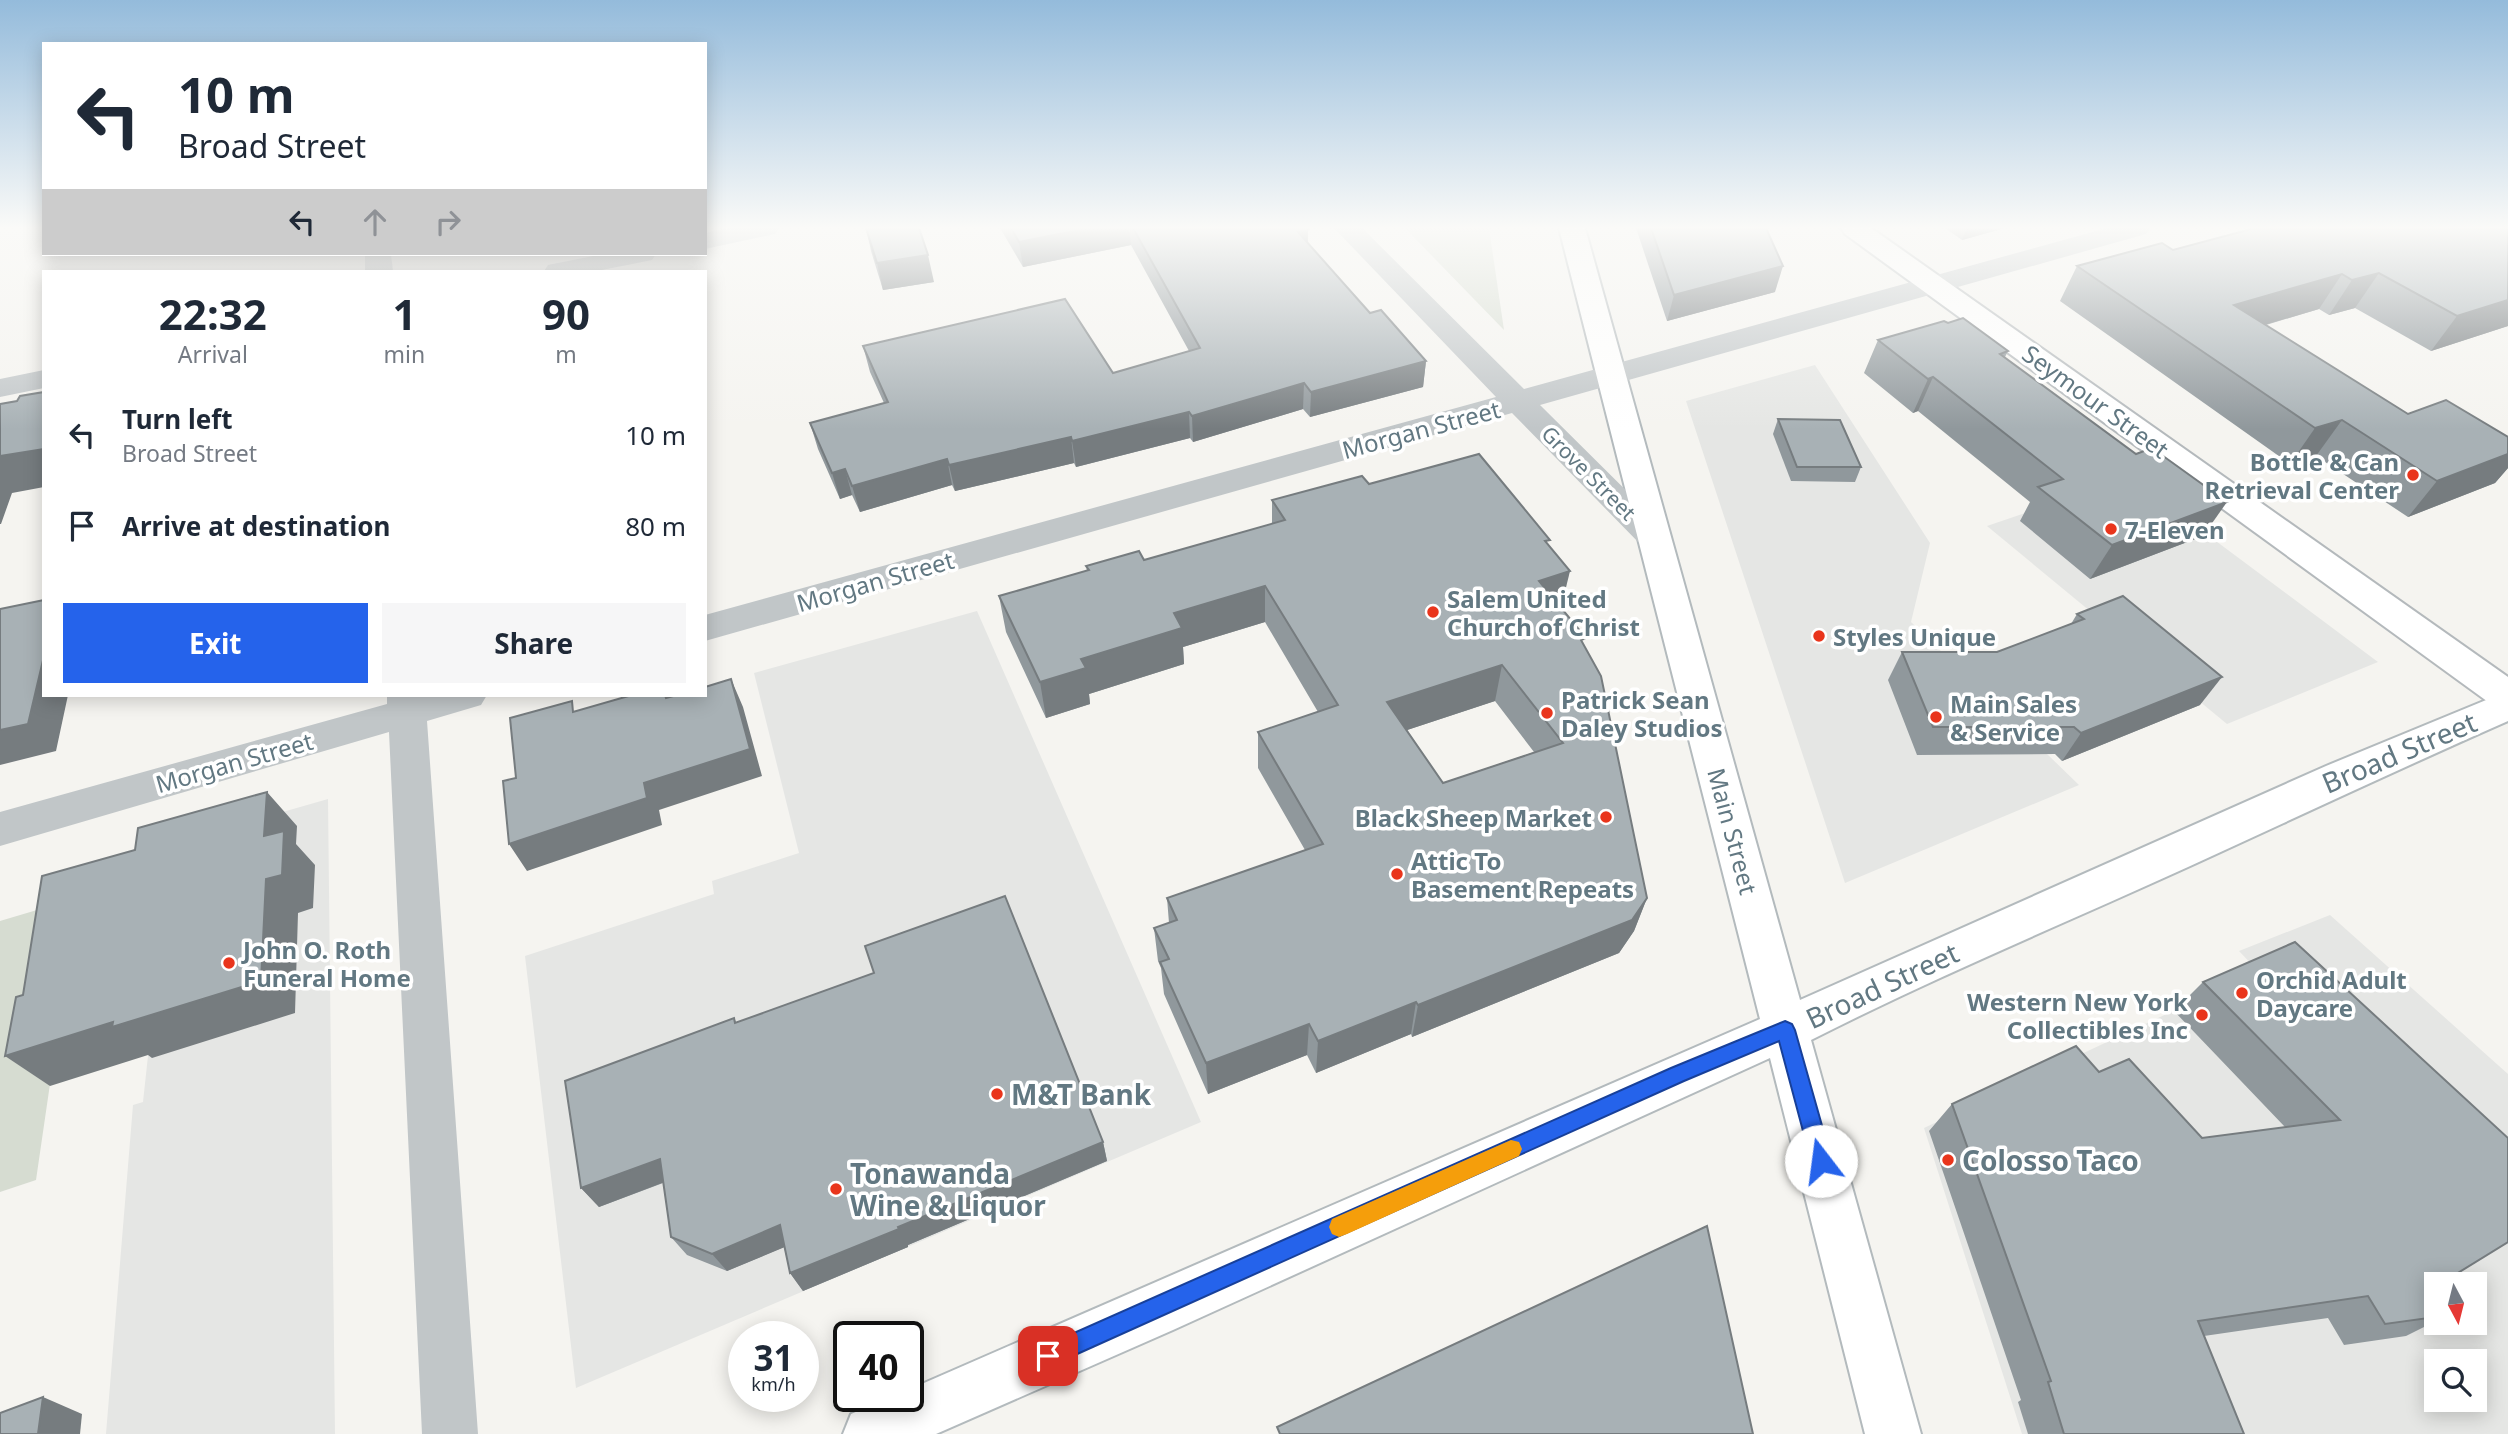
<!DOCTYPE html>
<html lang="en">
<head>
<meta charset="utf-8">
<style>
  :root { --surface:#fff; --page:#f6f6f7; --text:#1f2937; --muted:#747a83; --accent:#2563eb }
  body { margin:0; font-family:"Noto Sans",sans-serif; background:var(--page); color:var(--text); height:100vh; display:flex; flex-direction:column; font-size:26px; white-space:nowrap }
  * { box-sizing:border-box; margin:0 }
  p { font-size:23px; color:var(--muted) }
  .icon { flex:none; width:38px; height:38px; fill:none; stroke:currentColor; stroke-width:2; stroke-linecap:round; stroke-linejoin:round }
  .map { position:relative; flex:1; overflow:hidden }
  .panel { position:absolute; left:42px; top:270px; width:665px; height:427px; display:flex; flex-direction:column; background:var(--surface); border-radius:0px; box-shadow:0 4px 18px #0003 }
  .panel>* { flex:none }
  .banner { position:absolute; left:42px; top:42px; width:665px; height:214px; border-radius:0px; box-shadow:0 4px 18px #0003; background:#fff; color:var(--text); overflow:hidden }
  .needle { width:46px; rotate:173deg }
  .fabs { position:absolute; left:2424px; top:1272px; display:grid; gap:14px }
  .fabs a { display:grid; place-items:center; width:63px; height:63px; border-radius:0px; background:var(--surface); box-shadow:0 4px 18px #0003; font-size:35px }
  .speed { position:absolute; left:728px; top:1321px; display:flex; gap:14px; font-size:35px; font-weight:700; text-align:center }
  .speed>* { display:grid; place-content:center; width:91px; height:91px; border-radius:50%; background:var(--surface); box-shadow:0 4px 18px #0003; line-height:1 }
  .speed small { font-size:18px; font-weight:400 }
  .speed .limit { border:4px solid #111; border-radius:10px; background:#fff; color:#111 }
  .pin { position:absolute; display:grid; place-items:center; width:60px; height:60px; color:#fff; margin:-30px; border-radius:14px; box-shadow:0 4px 10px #0006 }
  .me { position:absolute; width:77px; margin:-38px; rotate:345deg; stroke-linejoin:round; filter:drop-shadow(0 0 5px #0008) }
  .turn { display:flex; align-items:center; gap:24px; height:147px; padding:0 21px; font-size:32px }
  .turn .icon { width:91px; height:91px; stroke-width:2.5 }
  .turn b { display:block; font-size:49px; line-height:60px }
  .lanes { display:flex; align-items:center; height:66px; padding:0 21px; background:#0003; justify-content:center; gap:35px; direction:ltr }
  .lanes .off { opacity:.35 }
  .eta { display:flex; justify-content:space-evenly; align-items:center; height:119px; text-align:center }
  .eta b { font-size:42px; font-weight:700; line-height:49px }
  .primary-button { display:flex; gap:14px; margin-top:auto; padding:14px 21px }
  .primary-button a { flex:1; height:80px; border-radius:0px; background:var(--accent); color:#fff; font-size:28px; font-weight:700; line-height:80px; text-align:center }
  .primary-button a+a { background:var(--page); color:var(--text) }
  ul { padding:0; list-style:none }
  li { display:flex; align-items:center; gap:21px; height:91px; padding:0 21px }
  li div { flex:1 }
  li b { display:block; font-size:26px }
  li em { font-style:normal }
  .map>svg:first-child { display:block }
  .built { fill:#e5e6e4; fill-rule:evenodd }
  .green { fill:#d6dcd1 }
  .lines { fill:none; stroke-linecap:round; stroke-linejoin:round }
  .secondary-casing { stroke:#b3babd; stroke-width:4 }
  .primary-casing { stroke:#b4b9bc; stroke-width:4 }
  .street { fill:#c1c6c8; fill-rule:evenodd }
  .secondary { fill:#fff; fill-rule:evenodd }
  .primary { fill:#fff; fill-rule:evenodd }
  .wall { fill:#90989c; fill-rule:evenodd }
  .shaded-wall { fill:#767c7f }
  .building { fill:#a8b1b5; stroke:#767c7f; stroke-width:2; fill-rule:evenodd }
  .route { fill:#2563eb; stroke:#184099; stroke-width:2 }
  .slow { fill:#f59e0b }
  .poi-dot { fill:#e9351c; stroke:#fff; stroke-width:2.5 }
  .labels { text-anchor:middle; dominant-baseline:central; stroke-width:7; stroke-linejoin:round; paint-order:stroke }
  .far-street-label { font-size:21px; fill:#627882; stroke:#fff }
  .street-label { font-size:24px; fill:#627882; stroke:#fff }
  .poi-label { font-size:24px; font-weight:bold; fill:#627882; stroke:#fff; text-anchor:start }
  .near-street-label { font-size:28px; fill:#627882; stroke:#fff }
  .near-poi-label { font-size:28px; font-weight:bold; fill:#627882; stroke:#fff; text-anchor:start }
</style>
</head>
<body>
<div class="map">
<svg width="2508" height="1434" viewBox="0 0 2508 1434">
  <rect width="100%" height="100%" fill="#f5f4f0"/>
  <g class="built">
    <polygon points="1815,365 1930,543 1911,622 2079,785 1845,883 1686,401"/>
    <polygon points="2130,477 2378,662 2227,724 1987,526"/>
    <polygon points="977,611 1201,1122 576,1388 525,956 714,894 712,881 799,853 754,673"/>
    <polygon points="328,799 335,1434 106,1434 133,1105 143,1102 171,844"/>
    <path d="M2330 915 2508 1074V1434H2022L1924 1128 2258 971 2239 951ZM2436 1284H2474V1323H2436ZM2436 1362H2474V1400H2436Z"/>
  </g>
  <g class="green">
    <polygon points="1405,228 1489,228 1504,330"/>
    <polygon points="84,896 58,1029 36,1180 0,1192 0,921"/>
  </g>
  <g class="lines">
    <defs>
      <path id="secondary" d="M1559 228H1585L1800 1000 2326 766 2508 691V721C2401 768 2295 818 2188 867 2063 924 1935 977 1811 1040L1921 1434H1865L1770 1058 1173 1330 936 1434H843L851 1414 893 1396H908V1390L1760 1019Z"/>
      <polygon id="primary" points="1841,228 1871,228 2508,677 2508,711 2495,707 1845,234"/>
    </defs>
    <use href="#secondary" class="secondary-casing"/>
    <use href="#primary" class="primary-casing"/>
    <g class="street">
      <polygon points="728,228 779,228 775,234 705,249 705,233"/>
      <polygon points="1334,228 1362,228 1524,389 2107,228 2150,228 2146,234 1540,405 1666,530 1671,538 1666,546 1654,549 1642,546 1512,413 705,641 705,615 1496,397"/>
      <polygon points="365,254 391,254 393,271 365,271"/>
      <polygon points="603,254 656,254 652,260 597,271 544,271 548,265"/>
      <polygon points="44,370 44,388 0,397 0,379"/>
      <polygon points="387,695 487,695 481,705 427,721 478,1434 422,1434 389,732 0,846 0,812 387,704"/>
    </g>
    <use href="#secondary" class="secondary"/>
    <use href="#primary" class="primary"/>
  </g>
  <g class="wall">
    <polygon points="866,228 934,282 883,290 871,251"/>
    <polygon points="1000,228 1307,228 1308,229 1308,243 1370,313 1426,361 1423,387 1310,417 1303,409 1193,442 1190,438 1076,467 1074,463 955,491 952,485 860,512 852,495 840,499 818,449 810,423 884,403 870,372 863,346 1113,373 1189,351 1131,245 1023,267"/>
    <polygon points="1636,228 1766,228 1775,292 1667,321"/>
    <polygon points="1945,228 2005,228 1962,240"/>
    <polygon points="2508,228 2508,326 2431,351 2355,308 2329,315 2319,309 2266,325 2408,414 2508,437 2508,468 2495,483 2408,517 2316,456 2290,464 2060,301 2077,266 2173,250"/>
    <polygon points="1948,323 2008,351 2005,357 2203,536 2090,579 2020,521 2030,502 1918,411 1913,413 1864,373 1878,340"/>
    <polygon points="1778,419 1861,467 1855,482 1791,481 1773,434"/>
    <path d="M1369 484 1549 545 1561 608 1584 645 1647 898 1634 931 1619 953 1412 1037 1411 1034 1316 1073 1307 1055 1208 1094 1164 994 1161 968 1158 961 1154 928 1169 923 1167 898 1305 850 1258 768V732L1318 712 1265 622 1183 647 1184 664 1089 694 1090 704 1046 718 1006 632 999 596 1087 571 1086 566 1144 560 1272 524V500ZM1495 701 1534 752 1443 783 1407 730Z"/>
    <polygon points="2077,614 2200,705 2062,761 2055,754 1917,755 1888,680 1902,652 1997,652 2071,624"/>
    <polygon points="2295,942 2432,1289 2436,1295 2436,1321 2406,1336 2344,1345 2328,1318 2204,1336 2244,1434 2028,1434 2018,1402 2021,1400 1929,1131 1952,1104 2099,1072 2202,1138 2285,1127 2174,1011 2203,982"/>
    <polygon points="734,1018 736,1022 1103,1142 1107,1161 908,1245 908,1247 803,1291 790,1273 784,1247 727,1271 687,1255 671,1237 663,1183 599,1207 581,1188"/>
  </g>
  <g class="shaded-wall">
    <polygon points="1089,228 1129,228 1131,245 1023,267 1019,242"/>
    <polygon points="1967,228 2005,228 1962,240"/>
    <polygon points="1308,229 1307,254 1298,232"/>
    <polygon points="928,255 934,282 883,290 877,263"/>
    <polygon points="1783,266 1775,292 1667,321 1674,295"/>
    <polygon points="2379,273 2355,308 2329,315 2352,280"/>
    <polygon points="2342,274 2319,309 2213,340 2234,305"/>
    <polygon points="2508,300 2508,326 2431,351 2457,316"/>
    <polygon points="1426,361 1423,387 1310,417 1311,392"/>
    <polygon points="1933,377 1918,411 1913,413 1928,379"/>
    <polygon points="1304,383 1303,409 1193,442 1192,416"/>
    <polygon points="1189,412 1190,438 1076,467 1072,441"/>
    <polygon points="2342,420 2316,456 2290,464 2315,428"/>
    <polygon points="1071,437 1074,463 955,491 949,465"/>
    <polygon points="44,449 44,487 12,493 1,524 0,524 0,456"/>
    <polygon points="2508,454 2508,468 2495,483 2408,517 2437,481"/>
    <polygon points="947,459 952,485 860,512 852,486"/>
    <polygon points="845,469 852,495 840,499 832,473"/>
    <polygon points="2227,502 2203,536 2090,579 2112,545"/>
    <polygon points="1570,571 1561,608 1539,581"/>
    <polygon points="1265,586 1265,622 1183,647 1184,664 1089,694 1090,704 1046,718 1040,682 1081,659 1174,613"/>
    <polygon points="44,656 44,695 68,695 56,751 0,765 0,730"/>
    <polygon points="1502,665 1495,701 1383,738 1387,702"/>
    <polygon points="2222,677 2200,705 2062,761 2081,733"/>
    <polygon points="731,679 743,707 762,776 659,810 662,825 527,871 509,844 644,783"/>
    <polygon points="267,792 297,826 296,844 315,865 313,908 298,913 295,1013 152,1058 148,1055 50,1086 5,1056 264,836"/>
    <polygon points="1647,898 1634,931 1619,953 1412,1037 1418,1005"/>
    <polygon points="1416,1002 1411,1034 1316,1073 1318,1041"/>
    <polygon points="1309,1024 1307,1055 1208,1094 1206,1063"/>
    <polygon points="1103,1142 1107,1161 908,1245 908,1247 803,1291 790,1273 898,1227"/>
    <polygon points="660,1159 675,1178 599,1207 581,1188"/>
    <polygon points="780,1225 792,1244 727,1271 712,1254"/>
    <polygon points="43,1397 82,1414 80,1434 38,1434"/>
  </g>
  <g class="building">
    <polygon points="866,228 919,228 928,255 877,263"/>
    <polygon points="1011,228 1089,228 1019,242"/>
    <polygon points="1133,228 1307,228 1308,229 1298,232 1370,313 1381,310 1426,361 1311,392 1304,383 1192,416 1189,412 1072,441 1071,437 949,465 947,459 852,486 845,469 832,473 810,423 888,402 863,346 1065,299 1113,373 1200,348"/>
    <polygon points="1651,228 1766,228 1783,266 1674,295"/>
    <polygon points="2255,228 2508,228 2508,300 2457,316 2379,273 2352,280 2342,274 2234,305 2408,414 2446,400 2508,437 2508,454 2437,481 2342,420 2315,428 2077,266 2162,243 2173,250"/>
    <polygon points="1963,318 2008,351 2000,354 2136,454 2152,448 2227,502 2112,545 2038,487 2063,479 1933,377 1928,379 1878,340 1944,321 1948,323"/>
    <polygon points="44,392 44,449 0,456 0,404 17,401 20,396"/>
    <polygon points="1778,419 1840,420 1861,467 1797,467"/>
    <path d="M1479 454 1550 540 1545 541 1570 571 1539 581 1586 638 1581 640 1601 676 1647 898 1632 920 1418 1005 1416 1002 1318 1041 1309 1024 1206 1063 1160 962 1169 959 1154 928 1177 920 1167 898 1323 844 1258 732 1338 705 1265 586 1174 613 1182 628 1081 659 1086 668 1040 682 999 596 1089 570 1086 566 1139 551 1144 560 1285 520 1272 500 1362 476 1369 484ZM1502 665 1563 743 1443 783 1387 702Z"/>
    <polygon points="2123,596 2222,677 2081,733 2074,727 1933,727 1902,652 1997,652 2084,619 2077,614"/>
    <polygon points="44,600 44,656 28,724 0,730 0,609"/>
    <polygon points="731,679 750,749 644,783 647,798 509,844 503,781 516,778 510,718 572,701 573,712 632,695 665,695 666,698 677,695 705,695 705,687"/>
    <polygon points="267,792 264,836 284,831 282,875 266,879 261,981 112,1027 113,1022 5,1056 16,997 23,995 42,876 135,850 138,828"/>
    <polygon points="1005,896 1103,1142 898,1227 899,1229 790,1273 780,1225 712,1254 671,1237 660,1159 581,1188 565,1081 734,1018 735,1023 874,973 865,946"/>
    <polygon points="2295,942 2508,1138 2508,1242 2440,1284 2436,1284 2436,1287 2432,1289 2436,1295 2436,1317 2385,1324 2368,1296 2198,1321 2244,1434 2064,1434 2048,1382 2051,1381 1952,1104 2076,1046 2099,1072 2129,1059 2202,1138 2340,1120 2203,982"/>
    <polygon points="1707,1226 1753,1434 1280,1434 1277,1427"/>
    <polygon points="43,1397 38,1434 0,1434 0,1413"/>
  </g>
  <linearGradient id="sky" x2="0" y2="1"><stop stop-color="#94bbdb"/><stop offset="0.53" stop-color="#fafaf8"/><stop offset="1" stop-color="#fafaf8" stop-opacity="0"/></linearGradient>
  <rect width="2508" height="429" fill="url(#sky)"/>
  <polygon class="route" points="1785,1021 1792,1024 1795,1030 1832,1161 1829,1168 1821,1171 1814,1168 1811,1161 1779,1041 1684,1081 1055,1364 1048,1367 1040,1364 1036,1356 1040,1348 1671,1068"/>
  <polygon class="slow" points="1511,1140 1519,1142 1522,1149 1519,1156 1347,1234 1339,1237 1332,1234 1329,1227 1332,1219"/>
  <g class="poi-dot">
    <circle cx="2413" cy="475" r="7"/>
    <circle cx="2111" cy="529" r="7"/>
    <circle cx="1433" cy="612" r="7"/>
    <circle cx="1819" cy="636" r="7"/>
    <circle cx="1547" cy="713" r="7"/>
    <circle cx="1936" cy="717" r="7"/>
    <circle cx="1606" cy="817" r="7"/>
    <circle cx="1397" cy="874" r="7"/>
    <circle cx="229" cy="963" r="7"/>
    <circle cx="2242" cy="993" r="7"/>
    <circle cx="2202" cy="1015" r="7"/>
    <circle cx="997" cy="1094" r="7"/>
    <circle cx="1948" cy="1160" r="7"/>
    <circle cx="836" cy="1189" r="7"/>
  </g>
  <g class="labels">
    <g class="far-street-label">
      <text transform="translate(1589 473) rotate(45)">Grove Street</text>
    </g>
    <g class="street-label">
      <text transform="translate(2096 401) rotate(36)">Seymour Street</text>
      <text transform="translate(1421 429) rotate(-15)">Morgan Street</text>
      <text transform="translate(875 581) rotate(-16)">Morgan Street</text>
      <text transform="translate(234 762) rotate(-16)">Morgan Street</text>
      <text transform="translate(1733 831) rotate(75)">Main Street</text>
    </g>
    <g class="poi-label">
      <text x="2399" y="461" text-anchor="end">Bottle &amp; Can<tspan x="2399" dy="28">Retrieval Center</tspan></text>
      <text x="2125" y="529">7-Eleven</text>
      <text x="1447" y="598">Salem United<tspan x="1447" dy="28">Church of Christ</tspan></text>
      <text x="1833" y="636">Styles Unique</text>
      <text x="1561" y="699">Patrick Sean<tspan x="1561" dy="28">Daley Studios</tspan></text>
      <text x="1950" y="703">Main Sales<tspan x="1950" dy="28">&amp; Service</tspan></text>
      <text x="1592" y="817" text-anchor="end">Black Sheep Market</text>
      <text x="1411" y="860">Attic To<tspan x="1411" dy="28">Basement Repeats</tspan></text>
      <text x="243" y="949">John O. Roth<tspan x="243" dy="28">Funeral Home</tspan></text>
      <text x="2256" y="979">Orchid Adult<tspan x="2256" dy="28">Daycare</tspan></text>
      <text x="2188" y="1001" text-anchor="end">Western New York<tspan x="2188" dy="28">Collectibles Inc</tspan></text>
    </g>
    <g class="near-street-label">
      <text transform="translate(2399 752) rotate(-23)">Broad Street</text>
      <text transform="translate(1882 985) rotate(-25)">Broad Street</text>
    </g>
    <g class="near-poi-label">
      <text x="1011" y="1094">M&amp;T Bank</text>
      <text x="1962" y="1160">Colosso Taco</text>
      <text x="850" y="1173">Tonawanda<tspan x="850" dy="32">Wine &amp; Liquor</tspan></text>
    </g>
  </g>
</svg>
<div class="fabs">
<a><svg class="needle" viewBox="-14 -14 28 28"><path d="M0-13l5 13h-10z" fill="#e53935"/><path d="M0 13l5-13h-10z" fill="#747a83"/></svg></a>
<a><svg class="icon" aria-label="search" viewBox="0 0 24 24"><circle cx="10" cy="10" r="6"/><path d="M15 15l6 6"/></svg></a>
</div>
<div class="speed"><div>31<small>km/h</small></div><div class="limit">40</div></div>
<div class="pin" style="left:1048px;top:1356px;background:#d93025"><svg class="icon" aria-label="arrive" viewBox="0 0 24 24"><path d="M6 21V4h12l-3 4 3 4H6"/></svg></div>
<svg class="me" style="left:1821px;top:1161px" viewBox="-20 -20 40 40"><circle r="19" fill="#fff"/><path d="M0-13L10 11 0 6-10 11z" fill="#2563eb"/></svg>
<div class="banner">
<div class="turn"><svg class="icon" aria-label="left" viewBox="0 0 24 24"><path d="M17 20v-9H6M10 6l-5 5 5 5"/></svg><div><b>10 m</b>Broad Street</div></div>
<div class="lanes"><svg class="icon" aria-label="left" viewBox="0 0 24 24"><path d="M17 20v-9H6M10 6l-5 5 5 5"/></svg><svg class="icon off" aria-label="ahead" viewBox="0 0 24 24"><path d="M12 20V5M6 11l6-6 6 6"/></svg><svg class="icon off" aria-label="right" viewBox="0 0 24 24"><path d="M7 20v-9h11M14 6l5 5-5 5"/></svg></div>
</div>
<section class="panel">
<div class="eta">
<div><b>22:32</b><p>Arrival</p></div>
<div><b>1</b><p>min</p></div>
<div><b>90</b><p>m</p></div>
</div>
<ul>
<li><svg class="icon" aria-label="left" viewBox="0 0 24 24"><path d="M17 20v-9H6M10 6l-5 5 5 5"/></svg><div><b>Turn left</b><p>Broad Street</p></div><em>10 m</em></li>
<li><svg class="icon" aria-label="arrive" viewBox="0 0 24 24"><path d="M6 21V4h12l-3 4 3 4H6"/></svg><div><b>Arrive at destination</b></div><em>80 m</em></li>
</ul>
<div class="primary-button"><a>Exit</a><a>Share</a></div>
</section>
</div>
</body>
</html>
